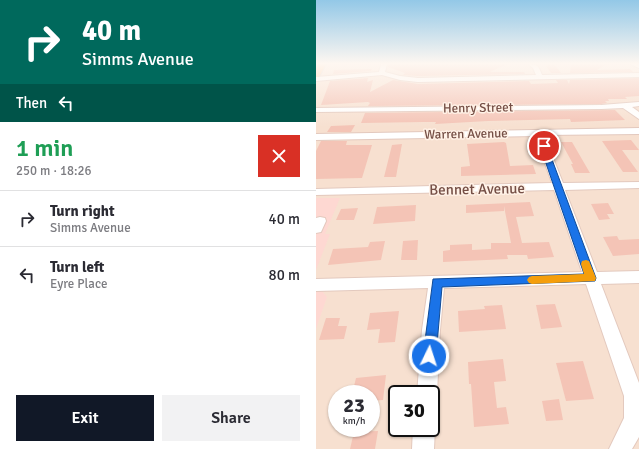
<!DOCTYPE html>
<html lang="en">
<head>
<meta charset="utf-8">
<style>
  :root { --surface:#fff; --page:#f2f2f3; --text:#2b2b33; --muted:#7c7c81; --line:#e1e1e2; --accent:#111827 }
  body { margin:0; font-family:Signika,sans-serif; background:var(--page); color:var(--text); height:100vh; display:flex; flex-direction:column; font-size:15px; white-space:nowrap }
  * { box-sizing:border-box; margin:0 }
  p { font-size:13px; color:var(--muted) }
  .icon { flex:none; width:22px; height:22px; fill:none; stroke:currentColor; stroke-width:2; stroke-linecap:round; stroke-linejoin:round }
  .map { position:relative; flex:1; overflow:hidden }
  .details { display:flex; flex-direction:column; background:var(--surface); width:316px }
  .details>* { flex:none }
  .guide { background:#00695c; color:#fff; overflow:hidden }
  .speed { position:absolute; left:12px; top:385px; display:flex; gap:8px; font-size:20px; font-weight:700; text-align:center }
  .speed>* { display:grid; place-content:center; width:52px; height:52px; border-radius:50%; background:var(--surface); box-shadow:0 1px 3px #0004; line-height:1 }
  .speed small { font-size:10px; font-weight:400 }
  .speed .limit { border:2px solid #111; border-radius:6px; background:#fff; color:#111 }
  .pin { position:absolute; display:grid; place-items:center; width:34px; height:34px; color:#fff; margin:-17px; border:2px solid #fff; border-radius:50%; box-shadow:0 1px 4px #0007 }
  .me { position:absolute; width:44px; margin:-22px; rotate:4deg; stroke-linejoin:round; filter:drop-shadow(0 0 3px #0008) }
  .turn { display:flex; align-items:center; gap:14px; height:84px; padding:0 16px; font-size:18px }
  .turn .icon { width:52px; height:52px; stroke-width:2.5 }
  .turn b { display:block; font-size:28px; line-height:34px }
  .then { display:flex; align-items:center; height:38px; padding:0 16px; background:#0003; gap:8px; font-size:15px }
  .round { display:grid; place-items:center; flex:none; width:42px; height:42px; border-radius:0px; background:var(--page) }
  .headline { display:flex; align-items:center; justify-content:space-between; height:68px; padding:0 16px }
  h1 { font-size:24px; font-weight:600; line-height:30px; color:#1e9e55 }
  .button { display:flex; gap:8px; margin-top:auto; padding:8px 16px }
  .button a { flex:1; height:46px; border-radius:0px; background:var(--accent); color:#fff; font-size:16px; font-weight:600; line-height:46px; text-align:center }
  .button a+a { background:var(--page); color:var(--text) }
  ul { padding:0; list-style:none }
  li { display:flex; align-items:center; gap:12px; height:56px; padding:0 16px; border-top:1px solid var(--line) }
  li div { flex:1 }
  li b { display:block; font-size:15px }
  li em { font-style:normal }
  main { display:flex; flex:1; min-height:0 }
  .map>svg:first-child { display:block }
  .residential { fill:#f7e0d0; fill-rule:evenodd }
  .commercial { fill:#fed8d2 }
  .building { fill:#f4c4b6 }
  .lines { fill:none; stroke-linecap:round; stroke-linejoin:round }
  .minor-casing { stroke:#e3c9be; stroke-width:2 }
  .major-casing { stroke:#d8cecb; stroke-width:2 }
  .minor { fill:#fff; fill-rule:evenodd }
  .major { fill:#ffc694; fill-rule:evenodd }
  .route { fill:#1a73e8; stroke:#114b97 }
  .slow { fill:#f59e0b }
  .labels { text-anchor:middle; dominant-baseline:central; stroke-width:3; stroke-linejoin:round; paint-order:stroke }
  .far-street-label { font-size:13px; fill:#754f46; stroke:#fff1e6 }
  .street-label { font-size:15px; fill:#754f46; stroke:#fff1e6 }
</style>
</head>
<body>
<main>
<section class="details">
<div class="guide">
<div class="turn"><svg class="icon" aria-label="right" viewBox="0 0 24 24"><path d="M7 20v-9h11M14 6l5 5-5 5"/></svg><div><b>40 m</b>Simms Avenue</div></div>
<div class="then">Then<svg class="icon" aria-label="left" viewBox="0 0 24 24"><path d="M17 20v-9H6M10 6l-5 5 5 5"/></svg></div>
</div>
<div class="headline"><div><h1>1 min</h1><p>250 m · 18:26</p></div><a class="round" style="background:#d93025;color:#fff"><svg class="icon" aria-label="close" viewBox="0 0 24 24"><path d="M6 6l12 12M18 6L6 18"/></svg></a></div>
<ul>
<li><svg class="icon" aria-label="right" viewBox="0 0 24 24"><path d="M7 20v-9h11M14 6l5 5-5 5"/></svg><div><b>Turn right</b><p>Simms Avenue</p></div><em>40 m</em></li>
<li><svg class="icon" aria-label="left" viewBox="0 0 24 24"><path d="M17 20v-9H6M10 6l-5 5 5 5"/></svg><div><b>Turn left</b><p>Eyre Place</p></div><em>80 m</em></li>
</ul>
<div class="button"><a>Exit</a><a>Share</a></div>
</section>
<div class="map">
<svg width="323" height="449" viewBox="0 0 323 449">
  <rect width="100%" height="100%" fill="#fdeddf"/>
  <path class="residential" d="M0 64H323V449H0ZM21 394H55V428H21ZM81 394H115V428H81Z"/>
  <g class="commercial">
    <polygon points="0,198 24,198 9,234 14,234 0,270"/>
    <polygon points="0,284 11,297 0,329"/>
  </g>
  <g class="building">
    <polygon points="72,64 191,64 174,72 208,72 209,74 102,76 87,75 89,73 72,67"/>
    <polygon points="234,64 238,64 245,73 235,73 230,66"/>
    <polygon points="255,64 291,64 281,70 314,69 317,72 254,73"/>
    <polygon points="56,69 55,71 17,74 18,70"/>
    <polygon points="52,78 51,82 57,80 54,92 77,80 102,84 213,81 215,84 242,83 240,80 251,80 253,84 254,80 323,78 323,96 309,97 311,99 292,99 293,101 289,101 291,103 285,104 52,106 54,103 52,102 5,105 14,81"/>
    <polygon points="299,110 309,120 255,122 254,119 172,121 119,124 120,122 108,122 45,123 49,113"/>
    <polygon points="39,125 35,132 11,132 15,126"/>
    <polygon points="315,140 323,150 306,150 322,172 307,172 286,141"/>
    <polygon points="5,141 31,141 30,145 56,145 46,178 0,179 0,151"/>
    <polygon points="188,142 190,143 194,166 217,165 220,174 145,176 145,167 154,166 151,144"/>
    <polygon points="245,142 256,142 274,173 259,173 255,164 257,164"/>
    <polygon points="86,144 80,177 68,177 76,145"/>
    <polygon points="214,202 218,216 200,217 206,243 233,242 238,257 212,259 211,255 191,255 192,259 127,262 127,251 134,250 134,245 156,244 156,250 175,249 175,243 195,243 188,206 188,211 150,213 150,205"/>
    <polygon points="292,203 298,214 291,214 294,219 283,220 275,204"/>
    <polygon points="100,205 99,221 57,224 61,207"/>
    <polygon points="42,208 38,220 20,220 25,209"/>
    <polygon points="301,236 303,240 323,239 323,254 297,256 287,237"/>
    <polygon points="102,240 101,260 85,260 87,241"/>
    <polygon points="69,241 65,260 12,265 17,249 52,247 54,242"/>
    <polygon points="239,304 246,327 225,329 220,305"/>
    <polygon points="186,305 190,329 143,332 142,311 169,309 168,306"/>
    <polygon points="83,311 79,342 62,343 64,329 51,330 54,313"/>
    <polygon points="10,318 24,318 22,326 31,326 28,339 3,340"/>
    <polygon points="187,359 190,381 178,382 181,408 190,407 193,424 158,427 155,384 153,384 152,362"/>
    <polygon points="267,361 278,399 250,401 240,363"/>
    <polygon points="70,375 67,400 55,401 55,394 36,394 40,378"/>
    <polygon points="243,399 247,420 230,421 226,401"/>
    <polygon points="62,431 59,449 34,449 38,432"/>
  </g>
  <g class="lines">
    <defs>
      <g id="minor">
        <path d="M65 64H71L69 72 84 76 102 78 220 75 217 68 212 64C222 64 223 67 226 75L323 73V77L102 82 84 80 66 75 0 81V77L63 72Z"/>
        <polygon points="314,64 323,64 323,68"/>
        <polygon points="323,102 323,106 316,107 323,112 323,119 307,108 285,109 0,112 0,108 285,105"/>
        <polygon points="323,128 323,134 228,135 247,183 323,182 323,188 249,190 281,272 323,271 323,283 285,284 323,383 323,437 316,449 293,449 308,418 308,396 270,284 128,288 124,330 121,394 118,401 115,402 115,394 101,394 106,330 112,288 0,291 0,279 266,272 238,190 0,195 0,189 236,183 219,136 0,140 0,134"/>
        <polygon points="4,217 9,218 10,221 5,232 0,233 0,218"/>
        <polygon points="115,420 119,428 118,449 96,449 97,428 115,428"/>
      </g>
      <polygon id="major" points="2,64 10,64 3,77 0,77 0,68"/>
    </defs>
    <use href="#minor" class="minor-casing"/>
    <use href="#major" class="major-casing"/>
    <use href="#minor" class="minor"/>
    <use href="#major" class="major"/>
  </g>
  <linearGradient id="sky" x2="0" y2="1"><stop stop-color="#93c8e7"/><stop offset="0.5" stop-color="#fef7f1"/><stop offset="1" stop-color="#fef7f1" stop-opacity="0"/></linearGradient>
  <rect width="323" height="127" fill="url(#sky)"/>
  <polygon class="route" points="228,144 231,146 280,278 279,281 126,287 120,356 118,360 113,362 109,360 107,356 117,279 268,274 224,146"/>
  <polygon class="slow" points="270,260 273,261 280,278 279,281 216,284 213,283 211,280 213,277 216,276 268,274 265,264 266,261"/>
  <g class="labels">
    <g class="far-street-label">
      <text transform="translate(162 108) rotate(-1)">Henry Street</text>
      <text transform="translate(150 134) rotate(-1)">Warren Avenue</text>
    </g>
    <g class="street-label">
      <text transform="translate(161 189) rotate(-1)">Bennet Avenue</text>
    </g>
  </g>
</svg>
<div class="speed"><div>23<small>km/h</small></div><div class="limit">30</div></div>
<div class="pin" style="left:228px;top:146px;background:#d93025"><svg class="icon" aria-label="arrive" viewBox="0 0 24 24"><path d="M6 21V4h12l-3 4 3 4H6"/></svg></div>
<svg class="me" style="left:113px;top:356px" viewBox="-20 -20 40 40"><circle r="17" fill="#1a73e8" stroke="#fff" stroke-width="3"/><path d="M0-11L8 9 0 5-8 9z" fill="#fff"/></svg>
</div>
</main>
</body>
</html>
